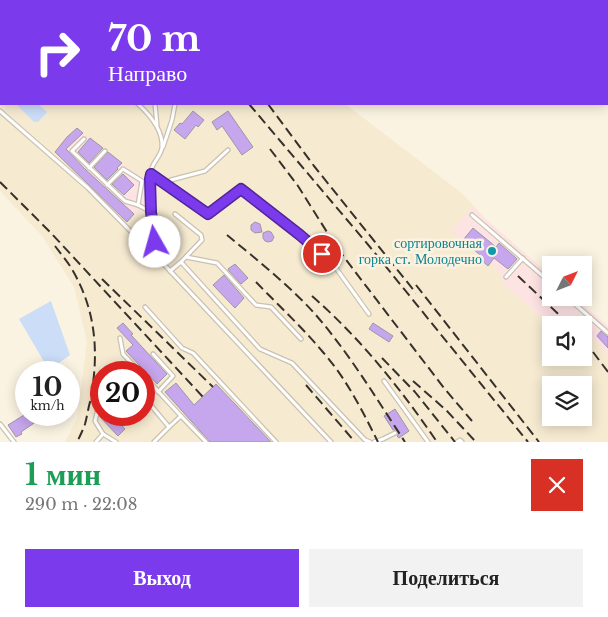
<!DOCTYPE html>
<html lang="ru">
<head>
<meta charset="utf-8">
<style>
  :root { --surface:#fff; --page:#f2f2f2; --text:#222; --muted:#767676; --accent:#7c3aed }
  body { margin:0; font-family:"Libre Baskerville",serif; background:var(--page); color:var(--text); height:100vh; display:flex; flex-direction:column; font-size:19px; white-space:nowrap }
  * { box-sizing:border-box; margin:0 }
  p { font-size:16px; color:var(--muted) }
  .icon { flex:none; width:28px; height:28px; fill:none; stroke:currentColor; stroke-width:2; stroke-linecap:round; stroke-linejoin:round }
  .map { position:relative; height:442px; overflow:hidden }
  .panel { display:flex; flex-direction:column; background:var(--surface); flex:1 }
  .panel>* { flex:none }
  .banner { position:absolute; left:0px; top:0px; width:609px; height:105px; box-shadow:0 2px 12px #0003; background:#7c3aed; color:#fff; overflow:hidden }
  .needle { width:32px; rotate:48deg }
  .buttons { position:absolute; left:542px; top:256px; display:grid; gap:10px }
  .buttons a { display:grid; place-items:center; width:50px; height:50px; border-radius:0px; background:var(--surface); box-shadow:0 2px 12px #0003; font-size:25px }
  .speed { position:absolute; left:15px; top:361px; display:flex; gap:10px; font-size:25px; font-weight:700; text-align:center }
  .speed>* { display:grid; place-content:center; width:65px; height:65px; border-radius:50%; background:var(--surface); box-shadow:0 2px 12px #0003; line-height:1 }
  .speed small { font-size:12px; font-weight:400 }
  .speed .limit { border:8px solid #d22; background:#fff; color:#111 }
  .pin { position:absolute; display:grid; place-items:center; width:42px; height:42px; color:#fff; margin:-21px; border:2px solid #fff; border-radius:50%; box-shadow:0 1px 5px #0007 }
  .me { position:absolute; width:55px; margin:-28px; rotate:353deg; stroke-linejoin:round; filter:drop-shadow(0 0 4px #0008) }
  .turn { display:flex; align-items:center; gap:18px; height:105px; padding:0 25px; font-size:22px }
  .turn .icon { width:65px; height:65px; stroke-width:2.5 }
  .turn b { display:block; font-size:35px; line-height:42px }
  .round { display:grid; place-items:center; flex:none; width:52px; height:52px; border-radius:0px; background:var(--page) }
  .summary { display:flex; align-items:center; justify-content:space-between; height:85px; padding:0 25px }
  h1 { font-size:30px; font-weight:700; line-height:38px; color:#1e9e55 }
  .primary-button { display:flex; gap:10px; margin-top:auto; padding:10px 25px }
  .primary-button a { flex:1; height:58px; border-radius:0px; background:var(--accent); color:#fff; font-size:20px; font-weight:700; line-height:58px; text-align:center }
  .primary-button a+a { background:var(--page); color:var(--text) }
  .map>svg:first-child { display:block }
  .built { fill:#f6ead1; fill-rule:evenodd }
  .industrial { fill:#fee3e3 }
  .water { fill:#ccddf8 }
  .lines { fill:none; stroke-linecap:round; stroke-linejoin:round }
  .stream { stroke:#ccddf8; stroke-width:2 }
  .building { fill:#c6a6ec; stroke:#9d96a6 }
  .lane-casing { stroke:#cac2b1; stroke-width:5.5 }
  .lane { stroke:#fff; stroke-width:3 }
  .rail { stroke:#36322b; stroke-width:2; stroke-dasharray:10 5; stroke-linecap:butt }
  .route-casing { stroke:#51269a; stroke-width:12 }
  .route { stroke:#7c3aed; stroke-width:9 }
  .culture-dot { fill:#0f9aa8; stroke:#fbf3e2; stroke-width:2 }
  .labels { text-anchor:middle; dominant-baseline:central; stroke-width:5; stroke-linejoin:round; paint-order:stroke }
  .culture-label { font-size:14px; fill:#0d838f; stroke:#fbf3e2; text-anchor:end }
</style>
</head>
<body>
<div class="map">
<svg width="608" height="442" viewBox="0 0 608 442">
  <rect width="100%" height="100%" fill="#fbf3e2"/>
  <path class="built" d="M0 0H226L227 1H1V104H345L463 194 551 291V298L582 325H551V358H584V327L608 353V442H65L77 418 87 342 74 287 42 236 0 191ZM101 372H144V415H101ZM551 385H584V418H551Z"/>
  <g class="industrial">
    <polygon points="77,128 146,181 144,204 127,222 55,152 66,139"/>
    <polygon points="472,207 551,276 551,298 575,298 608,326 608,356 584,329 584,325 580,325 574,318 569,323 563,325 551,325 503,284 502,276 490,263 488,266 478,257 479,254 451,231"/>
  </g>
  <g class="water">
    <polygon points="18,104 38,104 47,112 38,122 34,122 17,105"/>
    <polygon points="51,301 70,355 59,363 63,372 50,372 19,319"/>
  </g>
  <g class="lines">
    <g class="stream">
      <polyline points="552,0 554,1"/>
      <polyline points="290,1 291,0"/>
    </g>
  </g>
  <g class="building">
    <polygon points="193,111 204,120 198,127 196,125 185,139 174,130 180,123 182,124"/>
    <polygon points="228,111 253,147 242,155 222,126 217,130 212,122"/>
    <polygon points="77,128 83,133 66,149 86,170 134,214 127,222 55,152 67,137"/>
    <polygon points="90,138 103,148 89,163 78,152"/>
    <polygon points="108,152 122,163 117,168 118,169 107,180 94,167"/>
    <polygon points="123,174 134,185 124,195 112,184"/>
    <polygon points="255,222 260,224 262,232 255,233 251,230 251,225"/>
    <polygon points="473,228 496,247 499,243 517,259 508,269 494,258 488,266 478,257 480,255 463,240"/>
    <polygon points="268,231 271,232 274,237 272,241 268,242 265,241 263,238 263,233"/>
    <polygon points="235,264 248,278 241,284 229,271 228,269"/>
    <polygon points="224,275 244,298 235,308 213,285"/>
    <polygon points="123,323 133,334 131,335 167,374 157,384 126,351 133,345 117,328"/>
    <polygon points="373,323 393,336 389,342 369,329"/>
    <polygon points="601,331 608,337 608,348 597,336"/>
    <polygon points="176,383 194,405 216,384 271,442 210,442 165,392"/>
    <polygon points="395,409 409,431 399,438 397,436 398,434 398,431 393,430 384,416"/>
    <polygon points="24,415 37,415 40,419 21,432 22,434 16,437 8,425"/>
    <polygon points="100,415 113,415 125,429 118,436 100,417"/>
  </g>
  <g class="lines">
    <defs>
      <g id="lane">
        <polyline points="122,0 124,1"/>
        <path d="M138 104C149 114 163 130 162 147 162 154 154 161 152 168 148 182 151 198 151 212"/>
        <polyline points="155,104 157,125"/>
        <polyline points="0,111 88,188 156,257"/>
        <polyline points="84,139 72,151 125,201 138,205 151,212 157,257 331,442"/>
        <polyline points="163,147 172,120 175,104"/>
        <polyline points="89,168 105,151"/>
        <polyline points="151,174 208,215 241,189 301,235 333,264 369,314"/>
        <polyline points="107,185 123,169 142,181 138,205"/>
        <polyline points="166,185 171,180 205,171 228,150"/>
        <polyline points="175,214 201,235 202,240 181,262"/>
        <polyline points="472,215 551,283"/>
        <polyline points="186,257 217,263 256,305 271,307 301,339"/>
        <polyline points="170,271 181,262 260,349 292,363 365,440 370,442"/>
        <polyline points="506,277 523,258"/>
        <polyline points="568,298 608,333"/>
        <polyline points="145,307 182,348 193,353 276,442"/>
        <polyline points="120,338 123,354 140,372"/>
        <polyline points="153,354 173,376 158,392"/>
        <polyline points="144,376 181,416"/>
        <polyline points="384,381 428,442"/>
        <polyline points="144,397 169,427 154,442"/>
        <polyline points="101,403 98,409 95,421 103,434"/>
        <polyline points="0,424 14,442"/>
        <polyline points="169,427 181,416 206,442"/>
        <polyline points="96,442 103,434 116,442"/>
        <polyline points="374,442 383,439 395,433"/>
        <polyline points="457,442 460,440 462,442"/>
      </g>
    </defs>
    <use href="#lane" class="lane-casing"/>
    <use href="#lane" class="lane"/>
    <g class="rail">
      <polyline points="39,0 41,1"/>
      <polyline points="72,0 73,1"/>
      <polyline points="87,0 89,1"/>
      <polyline points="151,0 152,1"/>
      <polyline points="183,0 184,1"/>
      <polyline points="0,30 1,31"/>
      <polyline points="249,104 370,247 528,442"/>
      <polyline points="268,104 314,166 416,293"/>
      <polyline points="270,149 298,186 337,248 444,388 472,421"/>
      <polyline points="0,182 51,233 203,397"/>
      <path d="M227 235C256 259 290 286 315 314 349 353 376 398 405 442"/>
      <path d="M55 246C61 254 68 262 73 271 97 313 99 356 90 402 88 409 87 417 85 424 83 430 80 436 77 442"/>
      <polyline points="518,276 570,325"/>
      <polyline points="102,279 213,387"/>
      <path d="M256 282C278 305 302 327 322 351 346 378 362 410 378 442"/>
      <polyline points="416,285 539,442"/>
      <path d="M312 296C360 338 401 389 437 442"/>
      <polyline points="584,340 608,372"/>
      <polyline points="382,358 415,392 455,442"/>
      <polyline points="413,381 446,410 476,442"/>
      <polyline points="306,385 355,442"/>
    </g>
  </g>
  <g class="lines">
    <defs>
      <polyline id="route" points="155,242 151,212 150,179 151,174 208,214 241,189 300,235 322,254"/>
    </defs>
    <use href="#route" class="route-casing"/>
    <use href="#route" class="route"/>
  </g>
  <circle class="culture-dot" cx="492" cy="251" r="5"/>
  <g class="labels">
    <g class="culture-label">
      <text x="482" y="243">сортировочная<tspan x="482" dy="16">горка ст. Молодечно</tspan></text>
    </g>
  </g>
</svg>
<div class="buttons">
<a><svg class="needle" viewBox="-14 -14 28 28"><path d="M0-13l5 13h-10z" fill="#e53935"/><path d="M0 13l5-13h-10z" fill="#767676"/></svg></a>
<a><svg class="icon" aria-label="sound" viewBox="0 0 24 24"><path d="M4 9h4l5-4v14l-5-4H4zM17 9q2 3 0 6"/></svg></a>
<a><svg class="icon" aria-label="layers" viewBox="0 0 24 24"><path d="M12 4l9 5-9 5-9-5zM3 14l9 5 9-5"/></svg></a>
</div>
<div class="speed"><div>10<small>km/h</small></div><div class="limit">20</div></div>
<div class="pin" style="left:322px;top:254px;background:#d93025"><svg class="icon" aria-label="arrive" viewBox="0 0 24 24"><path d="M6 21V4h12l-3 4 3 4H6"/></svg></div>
<svg class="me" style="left:155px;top:242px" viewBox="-20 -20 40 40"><circle r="19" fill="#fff"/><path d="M0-13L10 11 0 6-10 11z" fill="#7c3aed"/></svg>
<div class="banner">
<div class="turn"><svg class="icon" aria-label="right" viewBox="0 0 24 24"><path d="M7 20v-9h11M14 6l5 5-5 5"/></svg><div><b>70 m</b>Направо</div></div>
</div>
</div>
<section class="panel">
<div class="summary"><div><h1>1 мин</h1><p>290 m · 22:08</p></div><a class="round" style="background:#d93025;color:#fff"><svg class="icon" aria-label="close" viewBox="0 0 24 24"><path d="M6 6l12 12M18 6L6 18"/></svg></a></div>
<div class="primary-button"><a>Выход</a><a>Поделиться</a></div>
</section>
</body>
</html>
